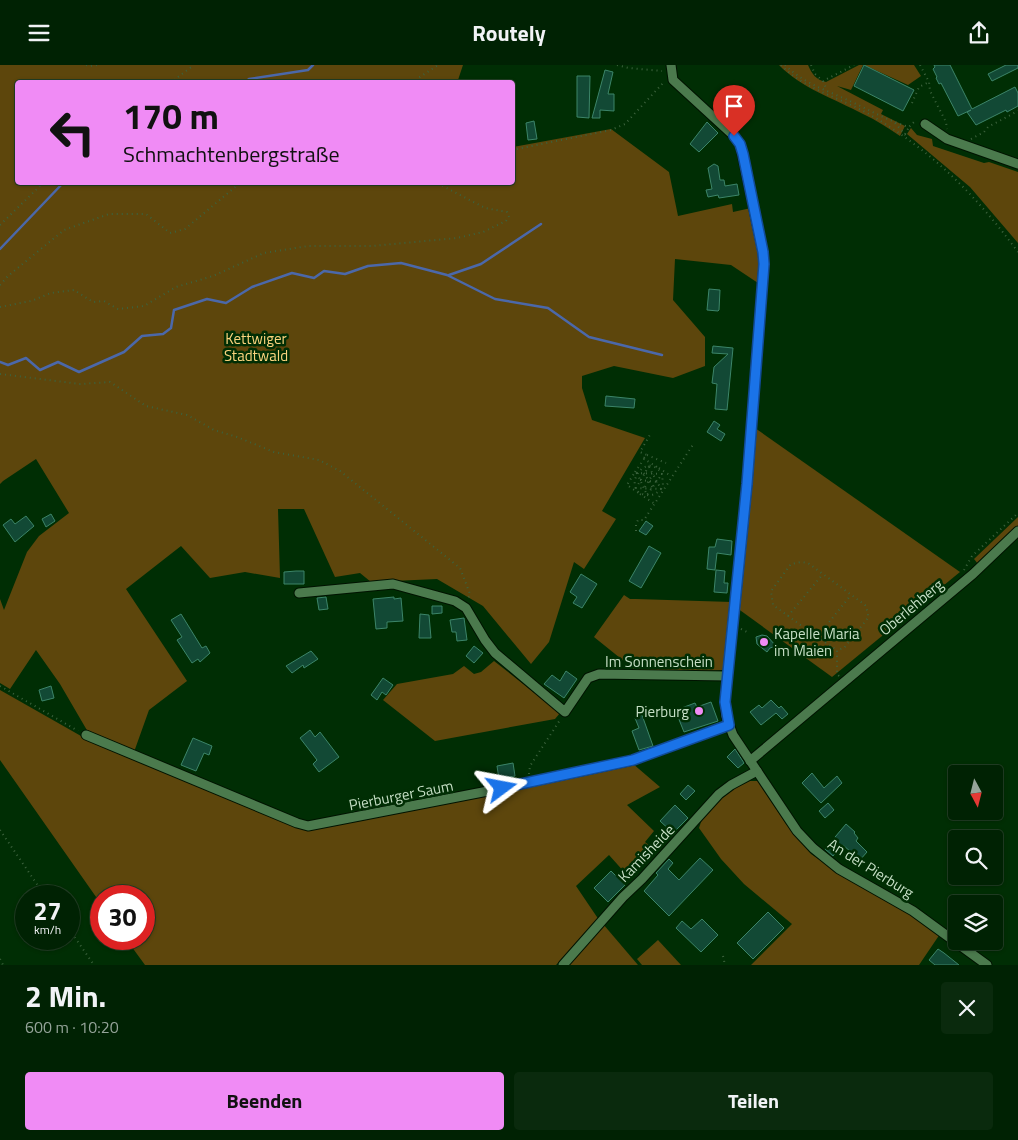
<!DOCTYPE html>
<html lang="de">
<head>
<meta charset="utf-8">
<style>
  :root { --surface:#002203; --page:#0a2a0d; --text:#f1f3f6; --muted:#95a49a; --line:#223f25; --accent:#f08bf5 }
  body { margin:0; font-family:"Titillium Web",sans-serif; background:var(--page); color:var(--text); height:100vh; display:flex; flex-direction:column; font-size:19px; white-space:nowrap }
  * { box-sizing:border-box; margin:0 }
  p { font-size:16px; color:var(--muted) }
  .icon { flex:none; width:28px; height:28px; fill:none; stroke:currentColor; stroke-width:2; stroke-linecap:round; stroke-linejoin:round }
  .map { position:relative; height:900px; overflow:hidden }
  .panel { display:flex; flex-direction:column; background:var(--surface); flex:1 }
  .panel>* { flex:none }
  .hud { position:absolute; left:15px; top:15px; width:500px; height:105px; border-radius:5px; box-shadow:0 1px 4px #0004,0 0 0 1px var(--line); background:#f08bf5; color:#111; overflow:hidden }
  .needle { width:32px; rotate:173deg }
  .tools { position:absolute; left:948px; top:700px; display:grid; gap:10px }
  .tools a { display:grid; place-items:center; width:55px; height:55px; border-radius:5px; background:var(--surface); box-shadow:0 1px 4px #0004,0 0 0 1px var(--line); font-size:25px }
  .speed { position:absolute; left:15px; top:820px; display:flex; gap:10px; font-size:25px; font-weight:700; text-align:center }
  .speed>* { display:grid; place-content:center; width:65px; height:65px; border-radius:50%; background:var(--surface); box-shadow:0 1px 4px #0004,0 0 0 1px var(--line); line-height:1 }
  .speed small { font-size:12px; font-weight:400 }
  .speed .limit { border:8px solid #d22; background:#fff; color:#111 }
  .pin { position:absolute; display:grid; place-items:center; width:42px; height:42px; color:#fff; margin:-51px -21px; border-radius:50% 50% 50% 0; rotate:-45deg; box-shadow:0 0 5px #0007 }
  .pin .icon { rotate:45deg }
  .me { position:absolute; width:55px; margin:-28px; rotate:77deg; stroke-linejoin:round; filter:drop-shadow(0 0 4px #0008) }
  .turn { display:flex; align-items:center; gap:18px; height:105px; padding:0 25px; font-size:22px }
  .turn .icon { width:65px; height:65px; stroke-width:2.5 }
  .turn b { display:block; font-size:35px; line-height:42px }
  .round { display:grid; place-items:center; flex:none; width:52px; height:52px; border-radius:5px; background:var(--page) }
  .headline { display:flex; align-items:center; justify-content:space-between; height:85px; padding:0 25px }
  h1 { font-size:30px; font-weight:700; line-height:38px }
  .button { display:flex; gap:10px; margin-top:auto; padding:10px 25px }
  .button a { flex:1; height:58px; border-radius:5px; background:var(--accent); color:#111; font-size:20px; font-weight:700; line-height:58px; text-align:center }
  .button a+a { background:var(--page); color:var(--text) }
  header { display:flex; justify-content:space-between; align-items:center; height:65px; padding:0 25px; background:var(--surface); font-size:22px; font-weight:700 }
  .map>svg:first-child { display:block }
  .green { fill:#5d460c }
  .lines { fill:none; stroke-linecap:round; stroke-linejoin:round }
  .stream { stroke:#4b68aa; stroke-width:2.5 }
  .building { fill:#124935; stroke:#3c8569 }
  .minor-casing { stroke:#001301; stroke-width:11 }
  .path { stroke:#3c633e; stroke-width:2; stroke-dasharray:1 4; stroke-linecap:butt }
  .minor { stroke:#4b7a4d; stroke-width:9 }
  .route-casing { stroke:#114b97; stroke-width:12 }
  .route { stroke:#1a73e8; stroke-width:9 }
  .poi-dot { fill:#f08bf5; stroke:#002e04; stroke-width:2 }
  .labels { text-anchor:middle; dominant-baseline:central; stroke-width:5; stroke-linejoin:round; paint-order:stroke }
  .park-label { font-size:15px; fill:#fad37e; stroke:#002e04 }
  .street-label { font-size:15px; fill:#c6dfc6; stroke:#002e04 }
  .poi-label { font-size:15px; fill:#c6dfc6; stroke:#002e04; text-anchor:start }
</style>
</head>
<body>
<header><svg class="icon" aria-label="menu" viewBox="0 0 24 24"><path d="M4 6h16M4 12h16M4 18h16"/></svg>Routely<svg class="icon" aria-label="share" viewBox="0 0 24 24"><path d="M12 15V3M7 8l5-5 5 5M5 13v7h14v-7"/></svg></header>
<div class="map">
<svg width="1018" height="900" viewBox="0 0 1018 900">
  <rect width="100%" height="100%" fill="#002e04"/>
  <g class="green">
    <polygon points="0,0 463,0 457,18 18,18 18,118 512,118 513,82 611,64 669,107 678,151 732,139 733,147 751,143 761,188 758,218 731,200 675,194 673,235 705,272 705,301 673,313 614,301 582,311 582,323 592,355 645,373 602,446 616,454 584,504 574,497 549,577 531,599 483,541 437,514 371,517 360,508 335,512 304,444 278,444 280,513 245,507 210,513 181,481 126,524 187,616 149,645 134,687 88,667 60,619 36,585 10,624 0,618 0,534 4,545 27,487 39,471 69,448 36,394 3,416 0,419"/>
    <path d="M779 0H808C812 9 816 15 826 17L859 0H863L851 25 837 21 883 45 881 49 905 61 900 71C888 63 876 55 863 49 835 34 801 23 779 0Z"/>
    <polygon points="864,0 914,0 921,11 908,20"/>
    <polygon points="911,63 917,70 932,74 933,81 984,98 989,97 1018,107 1018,178 970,122 907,69"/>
    <polygon points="755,363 960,507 832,612 737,543"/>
    <polygon points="1018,452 1018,461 978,499 974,494"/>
    <polygon points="624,530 630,534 636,534 732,537 724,605 683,607 635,605 594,572"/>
    <polygon points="494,596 560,648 555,654 435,676 383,635 397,619 453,609 464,601 474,609 481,607"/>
    <polygon points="0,625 81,671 310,765 632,698 660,722 627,740 654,766 645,777 656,786 626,809 609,790 576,821 599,855 556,900 145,900 126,874 144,874 144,831 101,831 101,839 0,695"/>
    <polygon points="750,716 758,716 786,759 811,789 836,806 905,846 940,869 919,900 751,900 792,859 744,819 721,794 699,763 702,754 723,729"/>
    <polygon points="603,859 638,900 567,900"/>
    <polygon points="658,875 681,900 642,900 637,894"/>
  </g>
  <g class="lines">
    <g class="stream">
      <polyline points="245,18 249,14 308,5 313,0"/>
      <polyline points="0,184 63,118"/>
      <polyline points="449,210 481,199 541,159"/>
      <polyline points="0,297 8,300 26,293 40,305 58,297 79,307 124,287 142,271 163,269 171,263 174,245 207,234 226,238 252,222 292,208 314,213 324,206 345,209 368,201 401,198 447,210 495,234 548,243 589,272 662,290"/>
    </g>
  </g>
  <g class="building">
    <polygon points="864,0 914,25 903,46 854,21"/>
    <polygon points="934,0 950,0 972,44 1015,22 1018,28 1018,41 1007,47 1006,45 976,60 967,47 971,45 958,51 941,18 939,19 936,13 937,12 933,4 935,2"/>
    <polygon points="1006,0 1018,0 1018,3 992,16 988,9"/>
    <polygon points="605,5 613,7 608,29 614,29 614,46 600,45 600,53 592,53"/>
    <polygon points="577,11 590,11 589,53 577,52"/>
    <polygon points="534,56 537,74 528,75 526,58"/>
    <polygon points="707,57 718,68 699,87 690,79"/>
    <polygon points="714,99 718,101 720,115 724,115 725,121 737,119 739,130 719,133 718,130 708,132 706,125 712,124 708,103"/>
    <polygon points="709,224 720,225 719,245 718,246 707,245"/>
    <polygon points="713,281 733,283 727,345 715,344 717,319 712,318 714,302 728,289 712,288"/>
    <polygon points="606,331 635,334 634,343 605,341"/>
    <polygon points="714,356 720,360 717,364 725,369 721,376 707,367"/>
    <polygon points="51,449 55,456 46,462 42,454"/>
    <polygon points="26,451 34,461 15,477 3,460 11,454 15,459"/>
    <polygon points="646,456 653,461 646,470 639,466"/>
    <polygon points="717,474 732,476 731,490 717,488 715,505 707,504 709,482 715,482"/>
    <polygon points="649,481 661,488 641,523 629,516"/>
    <polygon points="716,505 725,506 724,518 728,518 727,528 714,527"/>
    <polygon points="296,506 304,506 304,519 284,519 284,507"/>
    <polygon points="581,509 597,519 582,543 573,538 577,532 570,527"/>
    <polygon points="326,532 328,544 319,545 317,533"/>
    <polygon points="394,532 394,534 401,533 403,556 387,557 387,563 376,564 373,534"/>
    <polygon points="432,541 442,541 442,548 432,549"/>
    <polygon points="181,549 202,583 206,581 210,588 200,597 198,594 192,598 177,575 182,572 171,555"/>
    <polygon points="420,549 429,550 431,573 419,573"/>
    <polygon points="464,553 467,575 457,576 456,567 452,567 450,555"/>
    <polygon points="762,570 767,571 776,581 770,583 767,587 757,579 756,572"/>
    <polygon points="474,581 483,588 474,598 466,591"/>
    <polygon points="311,586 318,594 304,603 303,600 292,608 286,601"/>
    <polygon points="566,606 577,614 564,633 544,619 552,610 560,616"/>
    <polygon points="383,613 393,620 386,630 382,627 377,635 371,630"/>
    <polygon points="51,621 54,633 42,636 39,625"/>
    <polygon points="771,635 779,643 781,641 788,649 782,654 776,648 761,660 750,647 759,640 762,643"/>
    <polygon points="711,637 718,656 684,667 678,652 679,644 695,638 697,642"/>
    <polygon points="642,650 653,681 639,685 632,666 639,663 635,653"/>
    <polygon points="310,665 315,672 320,667 339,692 319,707 313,699 317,695 300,673"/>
    <polygon points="193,673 212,681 209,690 204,688 196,706 181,700"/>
    <polygon points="735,684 744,698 738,703 727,692"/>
    <polygon points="513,698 515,711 499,714 497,701"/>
    <polygon points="812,708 824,723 837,711 842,718 821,738 802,718"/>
    <polygon points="688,720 695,726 686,735 680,729"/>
    <polygon points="828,738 834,745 825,753 819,746"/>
    <polygon points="675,740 688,753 673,768 660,756"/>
    <polygon points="846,759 855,767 854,768 858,773 856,776 867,787 860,795 843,780 833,791 825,784"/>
    <polygon points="700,793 713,805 669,851 644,826 658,810 656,808 669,794 673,798 668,804 679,815"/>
    <polygon points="611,806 625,820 608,837 594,823"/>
    <polygon points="768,847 784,863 753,894 737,878"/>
    <polygon points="702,854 718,870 701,887 676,863 682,856 691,864"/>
    <polygon points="938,884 944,888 959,900 935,900 929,895"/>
  </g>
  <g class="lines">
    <defs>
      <g id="minor">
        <polyline points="671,0 673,15 734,71 740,79 763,187 764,199 747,419 725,637 726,651 733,670 797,766 813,783 839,804 913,846 987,900"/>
        <polyline points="925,59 947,74 1018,99"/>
        <polyline points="299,528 393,519 455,536 466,543 485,575 495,588 565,647 588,613 599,609 727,611"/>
        <polyline points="86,670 297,758 308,761 488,726 633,695 729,660"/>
        <polyline points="750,696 973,509 1018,466"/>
        <polyline points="563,900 623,832 642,814 719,729 731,720 757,706"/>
      </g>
    </defs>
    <use href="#minor" class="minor-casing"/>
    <g class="path">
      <polyline points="86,0 90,1 97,0"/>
      <polyline points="617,0 629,3 662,6"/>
      <path d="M781 0C804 24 838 32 867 48 930 84 975 129 1018 187"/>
      <path d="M785 0C804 19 829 26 852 37 871 46 889 56 909 62L914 57"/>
      <polyline points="811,0 815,9 823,16 854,0"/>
      <polyline points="920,0 929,17 930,26 946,57 947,64"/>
      <polyline points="823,16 827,25"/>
      <polyline points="170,18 194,0"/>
      <polyline points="411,18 438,0"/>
      <polyline points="912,38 919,22 929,17"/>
      <polyline points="895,58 908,73"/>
      <polyline points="905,69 909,62"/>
      <polyline points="971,74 984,67 988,62 1018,46"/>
      <polyline points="512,85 611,65 625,59 664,17"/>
      <polyline points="0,160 43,118"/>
      <polyline points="0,220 8,211 64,165 109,149 146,149 170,168 185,164 240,118"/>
      <polyline points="0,242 31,236 51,228 74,225 93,237 104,236 118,244 144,241 176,222 213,211 264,188 308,181 372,181 457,173 483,167 506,156 509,152 507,147 485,143 437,118"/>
      <polyline points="0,309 80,319 110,317 146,341 187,350 214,365 237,372 274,387 319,395 340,406 460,503 470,529 468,534"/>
      <polyline points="647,390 666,398"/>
      <polyline points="644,393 647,390 640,387 651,368"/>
      <polyline points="649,401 636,423 661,424"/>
      <polyline points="649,402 661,424"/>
      <polyline points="659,403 671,411"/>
      <polyline points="635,407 644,394 657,402"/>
      <polyline points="637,408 647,430 662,409 637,408 635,407 627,420 640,429"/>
      <polyline points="644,408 653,423"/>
      <polyline points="640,415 657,417"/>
      <polyline points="645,422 653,409"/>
      <path d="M661 424 663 420 662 409C645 383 619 427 647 430 653 431 657 428 661 424L663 426"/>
      <polyline points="640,429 655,439"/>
      <polyline points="636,466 636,459 638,455 644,455 694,378"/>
      <polyline points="964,505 972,491 1018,448"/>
      <polyline points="788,551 823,509"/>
      <polyline points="741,564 749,568"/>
      <polyline points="817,572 773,540 771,526 791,499 801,497 808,498 865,540 868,548 868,553 844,583 837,585"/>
      <polyline points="839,611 837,609 837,585 817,572 851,530"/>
      <polyline points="0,621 78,666"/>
      <polyline points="529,709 530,701 560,655"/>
      <polyline points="0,765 45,831"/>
      <polyline points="69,864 94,900"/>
      <polyline points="723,891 725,900"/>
      <polyline points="0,894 3,900"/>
    </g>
    <use href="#minor" class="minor"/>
  </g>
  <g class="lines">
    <defs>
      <polyline id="route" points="502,723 633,695 729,660 725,637 747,419 764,199 763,187 743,89 740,79 734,71"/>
    </defs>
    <use href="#route" class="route-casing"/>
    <use href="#route" class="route"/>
  </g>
  <g class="poi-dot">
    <circle cx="764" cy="577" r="5"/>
    <circle cx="699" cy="646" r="5"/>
  </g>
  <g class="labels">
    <g class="park-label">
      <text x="256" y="273">Kettwiger<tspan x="256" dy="17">Stadtwald</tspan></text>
    </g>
    <g class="street-label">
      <text transform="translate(911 542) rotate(-40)">Oberlehberg</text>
      <text x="659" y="596">Im Sonnenschein</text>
      <text transform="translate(401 730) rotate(-11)">Pierburger Saum</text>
      <text transform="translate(646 788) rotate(-46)">Kamisheide</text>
      <text transform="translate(871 803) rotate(32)">An der Pierburg</text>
    </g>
    <g class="poi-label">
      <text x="774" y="568">Kapelle Maria<tspan x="774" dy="17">im Maien</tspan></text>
      <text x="689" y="646" text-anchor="end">Pierburg</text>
    </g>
  </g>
</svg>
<div class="tools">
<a><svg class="needle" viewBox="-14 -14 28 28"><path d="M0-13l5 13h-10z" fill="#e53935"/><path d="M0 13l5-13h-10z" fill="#95a49a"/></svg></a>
<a><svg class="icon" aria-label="search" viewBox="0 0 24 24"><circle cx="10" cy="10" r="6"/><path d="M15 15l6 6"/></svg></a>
<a><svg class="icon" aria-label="layers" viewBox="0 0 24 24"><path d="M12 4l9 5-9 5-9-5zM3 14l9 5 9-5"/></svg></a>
</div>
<div class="speed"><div>27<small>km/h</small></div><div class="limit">30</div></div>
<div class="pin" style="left:734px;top:71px;background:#d93025"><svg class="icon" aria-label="arrive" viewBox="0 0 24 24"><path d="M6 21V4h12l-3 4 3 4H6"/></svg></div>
<svg class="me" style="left:502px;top:723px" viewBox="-20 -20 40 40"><path d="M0-17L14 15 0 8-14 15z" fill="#1a73e8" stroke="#fff" stroke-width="4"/></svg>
<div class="hud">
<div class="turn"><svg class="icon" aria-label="left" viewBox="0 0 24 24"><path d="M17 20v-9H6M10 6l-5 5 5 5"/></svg><div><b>170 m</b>Schmachtenbergstraße</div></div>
</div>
</div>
<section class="panel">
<div class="headline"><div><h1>2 Min.</h1><p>600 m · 10:20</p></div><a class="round"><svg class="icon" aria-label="close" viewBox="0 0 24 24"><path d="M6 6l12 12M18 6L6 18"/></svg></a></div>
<div class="button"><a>Beenden</a><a>Teilen</a></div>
</section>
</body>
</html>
